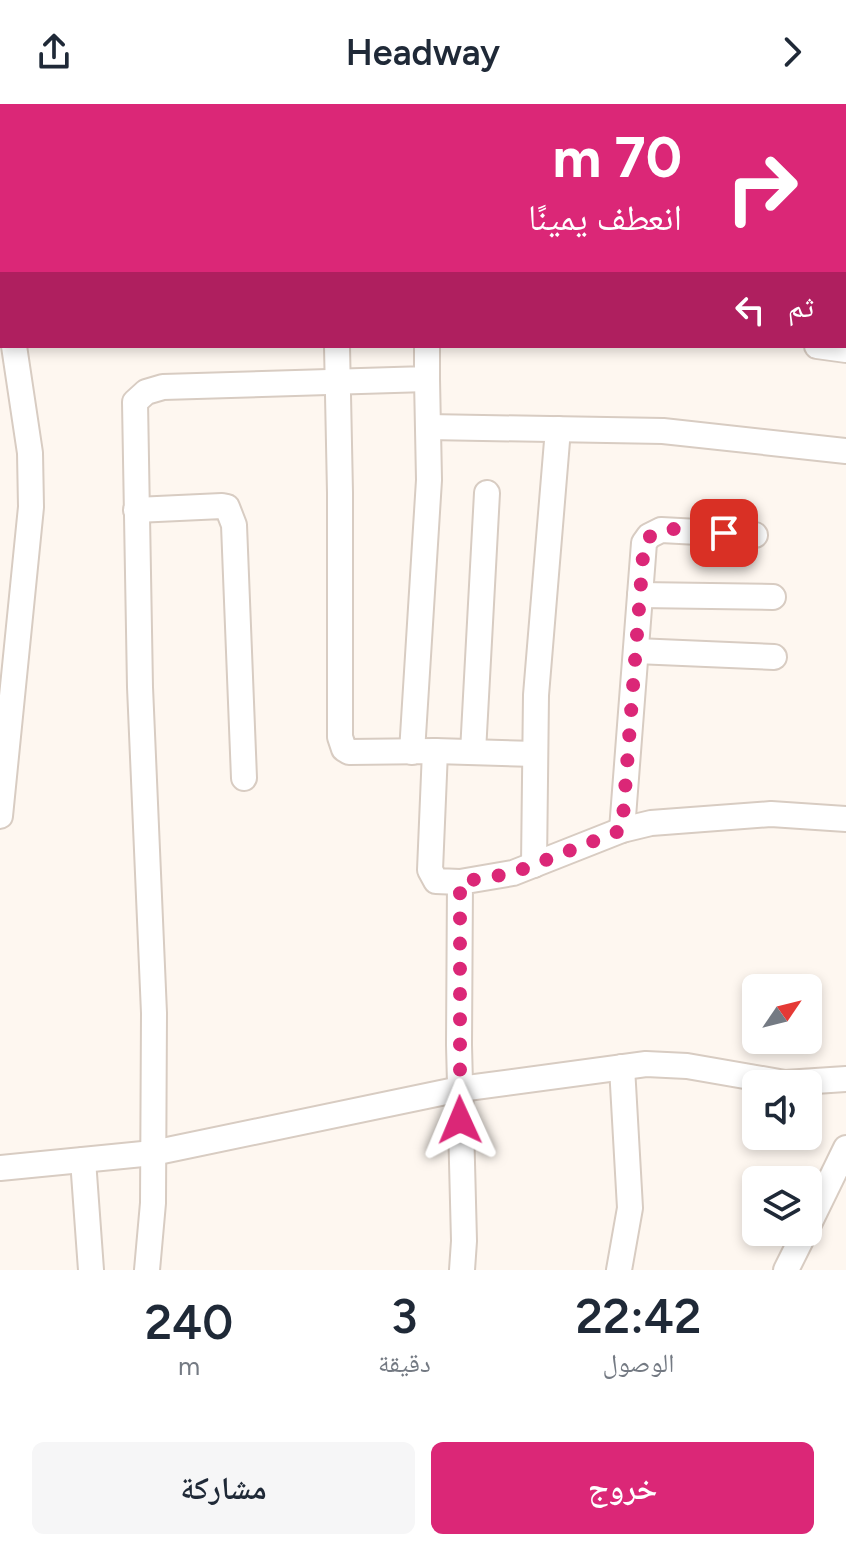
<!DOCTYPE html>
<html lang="ar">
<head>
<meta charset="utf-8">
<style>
  :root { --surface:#fff; --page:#f6f6f7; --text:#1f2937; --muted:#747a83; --accent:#db2777 }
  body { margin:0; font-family:Figtree,"Noto Naskh Arabic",sans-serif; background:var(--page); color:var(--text); direction:rtl; height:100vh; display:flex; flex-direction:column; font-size:30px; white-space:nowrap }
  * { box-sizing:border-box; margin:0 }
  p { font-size:26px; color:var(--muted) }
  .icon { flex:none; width:44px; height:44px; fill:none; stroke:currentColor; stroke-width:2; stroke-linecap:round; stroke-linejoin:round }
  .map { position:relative; height:1166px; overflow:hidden; direction:ltr }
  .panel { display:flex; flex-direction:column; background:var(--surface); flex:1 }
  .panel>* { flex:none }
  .top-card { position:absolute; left:0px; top:0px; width:846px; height:244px; box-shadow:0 4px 12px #0003; direction:rtl; background:#db2777; color:#fff; overflow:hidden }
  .needle { width:52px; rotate:55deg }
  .fabs { position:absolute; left:742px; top:870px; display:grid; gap:16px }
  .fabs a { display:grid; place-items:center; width:80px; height:80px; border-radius:12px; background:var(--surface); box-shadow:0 4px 12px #0003; font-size:40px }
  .pin { position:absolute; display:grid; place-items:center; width:68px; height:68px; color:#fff; margin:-34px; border-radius:16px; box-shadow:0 4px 12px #0006 }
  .me { position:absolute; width:88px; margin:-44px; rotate:359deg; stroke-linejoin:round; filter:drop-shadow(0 0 6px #0008) }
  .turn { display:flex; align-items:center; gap:28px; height:168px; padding:0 32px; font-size:36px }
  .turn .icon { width:104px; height:104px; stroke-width:2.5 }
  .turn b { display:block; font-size:56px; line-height:68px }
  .then { display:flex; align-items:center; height:76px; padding:0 32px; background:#0003; gap:16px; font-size:30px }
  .eta { display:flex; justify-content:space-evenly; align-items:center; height:136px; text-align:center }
  .eta b { font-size:48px; font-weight:600; line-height:56px }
  .cta { display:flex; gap:16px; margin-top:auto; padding:16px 32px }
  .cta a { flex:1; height:92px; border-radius:12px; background:var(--accent); color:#fff; font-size:32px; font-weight:600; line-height:92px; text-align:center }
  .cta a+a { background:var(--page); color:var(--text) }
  header { display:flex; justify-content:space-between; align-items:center; height:104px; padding:0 32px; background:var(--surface); font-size:36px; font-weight:600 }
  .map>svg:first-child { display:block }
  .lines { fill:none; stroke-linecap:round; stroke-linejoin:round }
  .minor-casing { stroke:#d8ccc2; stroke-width:28 }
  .minor { stroke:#fff; stroke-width:24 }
  .route { stroke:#db2777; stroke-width:14; stroke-dasharray:0 25.2 }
</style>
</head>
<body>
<header><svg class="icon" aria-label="forward" viewBox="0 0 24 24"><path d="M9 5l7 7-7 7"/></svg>Headway<svg class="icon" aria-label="share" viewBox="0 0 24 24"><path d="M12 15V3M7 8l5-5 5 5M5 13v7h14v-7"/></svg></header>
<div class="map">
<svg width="846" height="1166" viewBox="0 0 846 1166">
  <rect width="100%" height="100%" fill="#fef7f0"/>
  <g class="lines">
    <defs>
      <g id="minor">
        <polyline points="643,0 651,2"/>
        <polyline points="105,2 105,0"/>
        <polyline points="201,2 201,0"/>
        <polyline points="295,2 295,0"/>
        <polyline points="524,2 524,0"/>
        <polyline points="844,49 846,49"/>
        <polyline points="0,53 2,53"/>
        <polyline points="0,164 2,175"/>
        <polyline points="337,242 340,389 340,633 344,645 349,648 435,647 430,766 436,777 460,778"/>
        <polyline points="817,242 846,246"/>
        <polyline points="428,323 663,327 846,347"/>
        <polyline points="136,406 222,402 227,403 234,421 244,674"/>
        <polyline points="640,491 773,493"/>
        <polyline points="636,547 774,553"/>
        <polyline points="435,647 535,650"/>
        <polyline points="412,648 429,376 427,275"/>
        <polyline points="473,648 487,389"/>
        <polyline points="0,712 31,403 30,349 14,242"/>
        <polyline points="622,726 644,439 649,432 661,426 755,431"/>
        <polyline points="534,761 536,591 558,325"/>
        <polyline points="83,1056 91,1166"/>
        <polyline points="0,1064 153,1049 460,985 646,960 687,962 785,979 846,975"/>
        <polyline points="808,1122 846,1044"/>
        <polyline points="147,1166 153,1099 154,909 140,583 135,298 146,288 163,283 427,275 427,242"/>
        <polyline points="462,1166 464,1137 459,941 460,778 513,769 622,726 651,719 771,710 846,715"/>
        <polyline points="619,1166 630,1104 622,963"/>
        <polyline points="786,1166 805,1128"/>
      </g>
    </defs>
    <use href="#minor" class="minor-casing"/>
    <use href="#minor" class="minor"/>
  </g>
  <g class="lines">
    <path class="route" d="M460 1016V778L513 769 622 726 644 439C659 416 700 428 724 429"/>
  </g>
</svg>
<div class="fabs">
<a><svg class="needle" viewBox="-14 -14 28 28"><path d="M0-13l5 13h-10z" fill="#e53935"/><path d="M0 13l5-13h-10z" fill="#747a83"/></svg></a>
<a><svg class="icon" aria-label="sound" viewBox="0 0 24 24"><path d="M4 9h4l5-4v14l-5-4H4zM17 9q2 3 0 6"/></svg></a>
<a><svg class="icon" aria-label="layers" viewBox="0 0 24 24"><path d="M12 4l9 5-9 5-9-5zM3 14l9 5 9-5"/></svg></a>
</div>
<div class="pin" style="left:724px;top:429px;background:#d93025"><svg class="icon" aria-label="arrive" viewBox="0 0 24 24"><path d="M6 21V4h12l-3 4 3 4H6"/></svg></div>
<svg class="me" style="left:460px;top:1016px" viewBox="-20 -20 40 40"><path d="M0-17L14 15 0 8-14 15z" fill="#db2777" stroke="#fff" stroke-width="4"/></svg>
<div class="top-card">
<div class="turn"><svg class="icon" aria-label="right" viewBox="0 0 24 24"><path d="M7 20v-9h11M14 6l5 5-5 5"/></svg><div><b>70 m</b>انعطف يمينًا</div></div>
<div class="then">ثم<svg class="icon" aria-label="left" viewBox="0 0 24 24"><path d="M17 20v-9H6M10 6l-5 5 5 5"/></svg></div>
</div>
</div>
<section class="panel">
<div class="eta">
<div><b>22:42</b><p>الوصول</p></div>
<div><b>3</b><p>دقيقة</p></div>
<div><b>240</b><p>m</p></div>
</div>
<div class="cta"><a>خروج</a><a>مشاركة</a></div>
</section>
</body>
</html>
